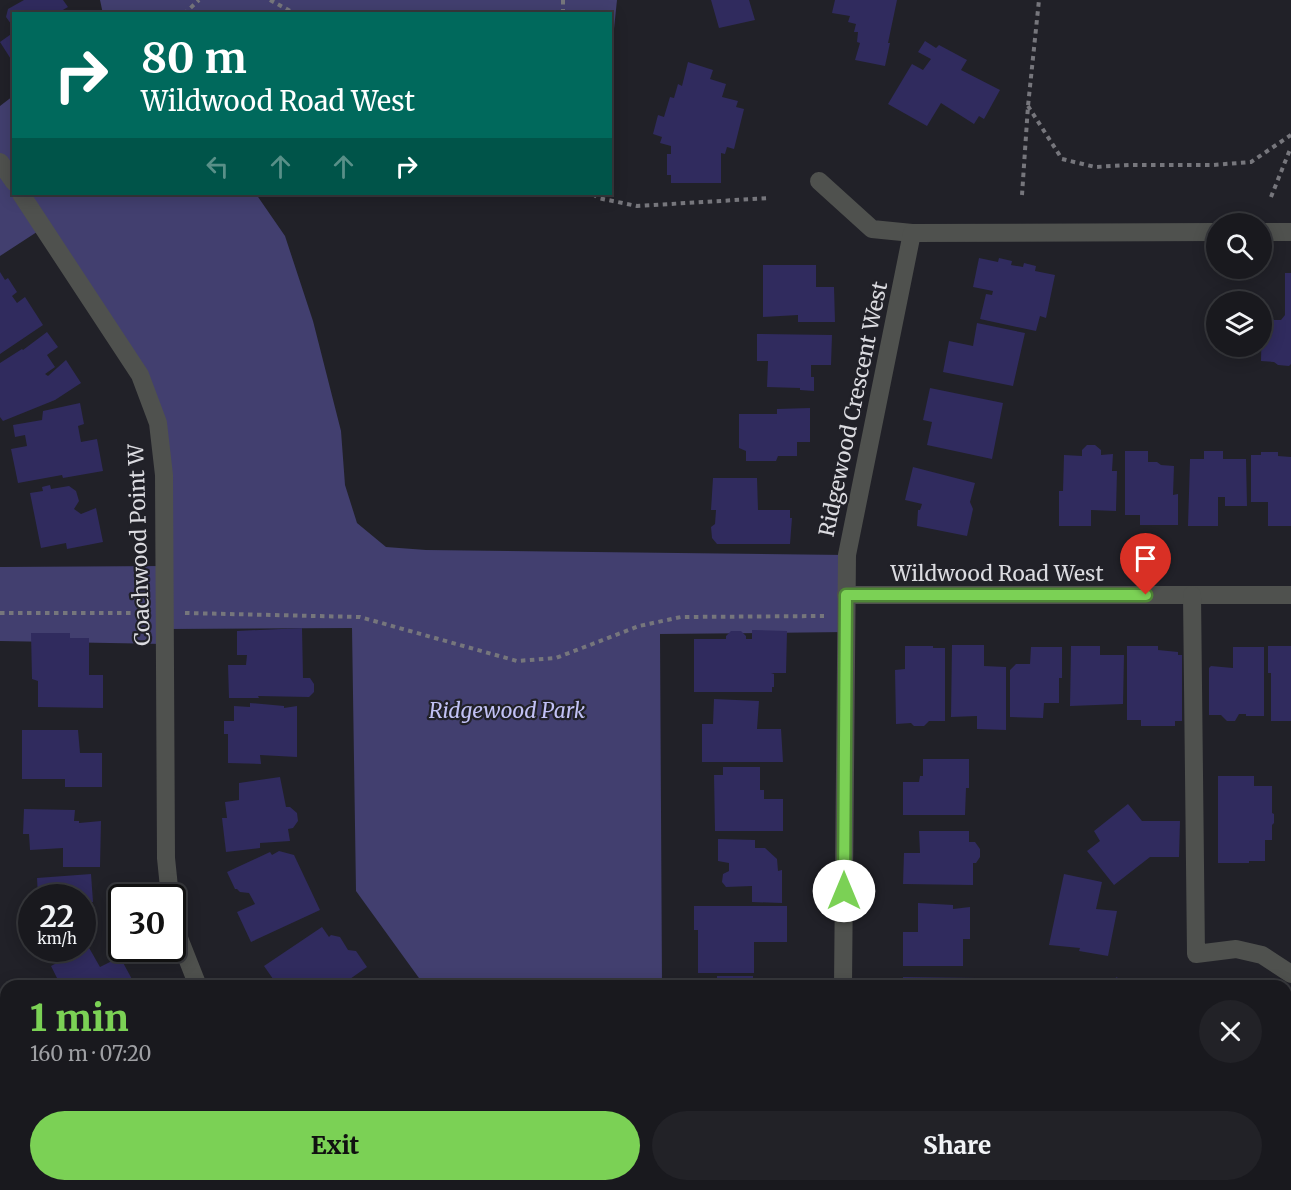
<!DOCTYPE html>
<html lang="en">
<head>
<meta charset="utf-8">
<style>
  :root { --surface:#19191e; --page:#222227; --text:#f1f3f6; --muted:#9fa0a4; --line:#37383c; --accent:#7bd155 }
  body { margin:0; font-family:Merriweather,serif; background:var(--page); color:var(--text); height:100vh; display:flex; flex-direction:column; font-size:22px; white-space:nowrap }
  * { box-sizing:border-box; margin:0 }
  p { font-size:20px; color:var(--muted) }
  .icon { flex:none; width:33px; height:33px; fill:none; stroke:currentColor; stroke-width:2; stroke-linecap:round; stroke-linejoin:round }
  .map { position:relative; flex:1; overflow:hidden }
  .drawer { position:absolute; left:0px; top:980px; width:1292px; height:212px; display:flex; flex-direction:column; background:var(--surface); border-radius:18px 18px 0 0; box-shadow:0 3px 15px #0003,0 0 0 2px var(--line) }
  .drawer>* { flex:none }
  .top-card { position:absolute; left:12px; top:12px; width:600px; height:183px; border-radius:0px; box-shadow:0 3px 15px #0003,0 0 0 2px var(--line); background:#00695c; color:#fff; overflow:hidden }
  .fabs { position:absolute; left:1206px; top:213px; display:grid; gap:12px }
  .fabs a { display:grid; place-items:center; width:66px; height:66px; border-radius:50%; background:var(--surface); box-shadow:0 3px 15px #0003,0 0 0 2px var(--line); font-size:30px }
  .speed { position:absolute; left:18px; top:884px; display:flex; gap:12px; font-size:30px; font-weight:700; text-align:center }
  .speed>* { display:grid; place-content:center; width:78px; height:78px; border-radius:50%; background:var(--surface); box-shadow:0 3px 15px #0003,0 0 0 2px var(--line); line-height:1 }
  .speed small { font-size:15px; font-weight:400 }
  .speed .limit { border:3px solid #111; border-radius:9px; background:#fff; color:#111 }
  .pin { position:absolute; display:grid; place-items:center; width:51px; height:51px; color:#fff; margin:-62px -26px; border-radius:50% 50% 50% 0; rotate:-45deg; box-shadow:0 0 6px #0007 }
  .pin .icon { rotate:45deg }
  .me { position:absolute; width:66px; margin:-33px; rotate:0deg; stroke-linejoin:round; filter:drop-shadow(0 0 4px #0008) }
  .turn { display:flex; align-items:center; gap:21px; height:126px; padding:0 30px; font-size:27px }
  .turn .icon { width:78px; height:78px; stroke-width:2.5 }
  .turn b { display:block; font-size:42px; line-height:51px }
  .lanes { display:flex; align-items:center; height:57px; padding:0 30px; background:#0003; justify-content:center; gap:30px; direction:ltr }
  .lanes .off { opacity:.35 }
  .round { display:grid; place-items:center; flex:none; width:63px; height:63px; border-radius:32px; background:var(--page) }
  .summary { display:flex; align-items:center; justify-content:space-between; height:102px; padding:0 30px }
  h1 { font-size:36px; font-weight:800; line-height:45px; color:var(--accent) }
  .button { display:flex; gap:12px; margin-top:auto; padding:12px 30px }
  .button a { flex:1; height:69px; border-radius:36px; background:var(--accent); color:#111; font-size:24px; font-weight:800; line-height:69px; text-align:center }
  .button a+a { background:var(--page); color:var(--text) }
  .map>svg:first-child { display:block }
  .green { fill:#423f6f }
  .building { fill:#302b5e }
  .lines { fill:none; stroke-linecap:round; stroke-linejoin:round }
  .path { stroke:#76767c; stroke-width:4; stroke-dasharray:4.5 4.5; stroke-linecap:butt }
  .minor { stroke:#4f514e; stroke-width:18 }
  .route-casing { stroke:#508837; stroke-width:15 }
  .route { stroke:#7bd155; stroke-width:10 }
  .labels { text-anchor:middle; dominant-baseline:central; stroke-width:4.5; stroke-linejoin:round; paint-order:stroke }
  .street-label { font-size:21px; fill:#dbdbe0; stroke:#212128 }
  .park-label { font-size:21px; font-style:italic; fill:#c1c1f4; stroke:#212128 }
</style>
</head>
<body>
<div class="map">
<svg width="1291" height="1190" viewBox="0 0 1291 1190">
  <rect width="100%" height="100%" fill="#212128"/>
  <g class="green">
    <polygon points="100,0 617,0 611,58 610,14 103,14"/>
    <polygon points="13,96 14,194 256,194 285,236 313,321 341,431 345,485 357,523 386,547 426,550 847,555 846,632 660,634 662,985 424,985 356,891 352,628 165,629 164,644 0,641 0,567 164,566 164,475 140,375 43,228 0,256 0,106"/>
    <polygon points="567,1185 846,1185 847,1190 571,1190"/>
  </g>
  <g class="building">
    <polygon points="24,0 63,0 68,7 61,11 62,14 14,14 14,28 6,17 8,9"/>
    <polygon points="711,0 749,0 755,20 719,28"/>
    <polygon points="835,0 897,0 888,43 890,43 885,66 855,60 860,43 857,42 858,32 854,32 856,24 848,22 850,16 832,13"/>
    <polygon points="14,32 14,64 0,42"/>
    <polygon points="925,41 936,48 939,45 967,60 961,70 1000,90 984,119 979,116 974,124 941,103 927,126 888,104 912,64 923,70 931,59 918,52"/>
    <polygon points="688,62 713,70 710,79 726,84 722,97 738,101 736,107 744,109 734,149 727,147 725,154 721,153 721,183 671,183 671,175 667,175 667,154 671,154 671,146 660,143 662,137 653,134 658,115 664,117 670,97 674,98 678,84 682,86"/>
    <polygon points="979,258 998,262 999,258 1012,261 1011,265 1023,267 1024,263 1036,266 1035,271 1055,275 1046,318 1040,316 1036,331 980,319 986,294 992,295 993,291 973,287"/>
    <polygon points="763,265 816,265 816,287 834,287 835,322 798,322 798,315 763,317"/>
    <polygon points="0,272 5,280 8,278 17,292 12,296 17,303 25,297 43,325 0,354"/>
    <polygon points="1285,273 1291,273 1291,364 1289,366 1278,365 1274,362 1261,361 1262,316 1270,315 1274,320 1281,320 1285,315"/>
    <polygon points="977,323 1025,333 1013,386 943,372 949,341 973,346"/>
    <polygon points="47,332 58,347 47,355 55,367 45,374 48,376 66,360 81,383 55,400 3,421 0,417 0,363 22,349 23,350"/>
    <polygon points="757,334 832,335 831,365 811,365 811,377 814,377 814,391 800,390 800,388 767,387 768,361 757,361"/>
    <polygon points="930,388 1003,403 992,459 927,445 932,422 923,420"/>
    <polygon points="80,403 84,424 78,426 81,442 97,439 103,471 63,478 62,475 18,483 11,449 27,446 25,435 15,437 13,425 42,420 43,411"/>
    <polygon points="810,408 810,442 797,442 797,456 778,456 776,461 746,461 746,451 739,448 739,414 777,414 777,409"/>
    <polygon points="1087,445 1095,445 1101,450 1101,455 1113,454 1112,471 1117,471 1116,511 1091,510 1091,526 1059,526 1059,491 1063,491 1064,455 1082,456 1082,450"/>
    <polygon points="1125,451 1148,451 1148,462 1157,462 1161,465 1174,466 1173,495 1178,494 1178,525 1140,525 1140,515 1125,515"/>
    <polygon points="1204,451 1223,451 1223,459 1246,459 1247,506 1225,506 1225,497 1218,497 1218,526 1188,526 1190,459 1204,459"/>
    <polygon points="1261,452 1278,452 1278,456 1291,457 1291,526 1268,526 1268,502 1251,502 1251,455 1261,455"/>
    <polygon points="913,467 975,483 970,502 973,509 967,536 917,526 918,510 920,510 922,504 905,500"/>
    <polygon points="713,478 757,478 758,510 790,510 790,518 792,518 790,544 717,544 712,538 711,527 715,524 716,510 711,510"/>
    <polygon points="50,485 51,489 69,486 76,491 79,501 74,509 81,514 96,508 103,542 67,549 66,543 41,548 30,493 43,491 42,487"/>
    <polygon points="302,628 303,678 310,678 314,684 314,692 309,697 258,696 259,698 229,698 228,665 246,665 247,655 237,655 237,631"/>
    <polygon points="752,630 787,631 786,673 771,673 774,674 774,687 772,687 772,692 694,692 694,639 726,639 726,636 731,631 741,631 746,636 746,639 752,639"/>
    <polygon points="31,633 70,633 70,638 89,638 89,675 103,675 103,708 38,707 38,681 32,679"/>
    <polygon points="952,645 984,645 984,666 1006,667 1006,730 977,729 977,716 951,717"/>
    <polygon points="905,646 933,646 933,648 945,648 945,721 929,721 924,726 914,726 911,723 896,724 895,670 905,669"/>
    <polygon points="1071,646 1100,646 1100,655 1124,655 1123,704 1070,706"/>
    <polygon points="1127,646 1158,646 1158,650 1178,652 1178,655 1182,655 1182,721 1175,721 1175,726 1141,726 1141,720 1127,720"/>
    <polygon points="1268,646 1291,646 1291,721 1271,721 1271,673 1268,673"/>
    <polygon points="1031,647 1062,647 1062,678 1059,678 1059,703 1044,703 1043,718 1010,717 1010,670 1016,664 1030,664"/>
    <polygon points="1233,647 1264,647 1264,716 1246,716 1246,714 1239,714 1235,721 1227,721 1221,715 1209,715 1209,668 1211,666 1233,668"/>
    <polygon points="714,699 759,701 757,729 781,729 783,762 702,762 702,724 713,724"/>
    <polygon points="250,703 284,706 284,708 297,706 297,757 260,755 261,764 228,763 228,734 224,734 224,721 234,721 234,706 250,707"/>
    <polygon points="22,730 78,730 80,753 102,753 102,787 65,787 65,779 22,779"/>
    <polygon points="923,759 969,759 969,788 966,788 965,815 903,815 903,782 919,782 920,776 923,776"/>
    <polygon points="723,767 760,767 760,790 764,790 764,799 783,799 783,831 715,831 714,775 723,775"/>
    <polygon points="1218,776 1254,776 1254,786 1272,786 1272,813 1274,814 1274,823 1272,825 1272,840 1265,840 1265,861 1249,861 1249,863 1218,863"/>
    <polygon points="280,777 286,807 290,807 297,813 298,821 293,828 288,829 290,841 260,843 260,848 226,852 222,818 227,818 225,802 239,800 239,783"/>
    <polygon points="1128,804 1142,821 1180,821 1179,857 1150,857 1114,885 1087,851 1100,841 1094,831"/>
    <polygon points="24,809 75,810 74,821 79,821 79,823 101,821 100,867 63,867 63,848 30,850 29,834 23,834"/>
    <polygon points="919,831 969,831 969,842 975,842 980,849 980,857 976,863 973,863 973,885 903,884 904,853 920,853"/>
    <polygon points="718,839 755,840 755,848 765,848 777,859 778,871 782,870 782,903 752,902 752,886 726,887 722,882 723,874 729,871 729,863 718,861"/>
    <polygon points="279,851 294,855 320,910 251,942 237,912 255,904 249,893 240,892 237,889 235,889 227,872 270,852 272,855"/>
    <polygon points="91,874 93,902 82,903 82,897 38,897 37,878"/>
    <polygon points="1064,874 1102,882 1096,909 1117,911 1108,956 1079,951 1080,948 1049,945"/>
    <polygon points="918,903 953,905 953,909 970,907 970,939 963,939 963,966 903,966 903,932 918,932"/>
    <polygon points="694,906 787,906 787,942 754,942 754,973 698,973 698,930 694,930"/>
    <polygon points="88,907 90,927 82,928 82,908"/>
    <polygon points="322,927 329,937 331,935 340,937 348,950 356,951 367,967 340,986 278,986 264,966"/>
    <polygon points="88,946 100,967 120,957 134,983 129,986 52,986 59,982 51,966"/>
    <rect x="717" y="976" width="36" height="10"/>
    <polygon points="903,977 977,978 977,986 903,986"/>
    <polygon points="1117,977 1122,986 1103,986"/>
    <polygon points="6,1102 6,1146 0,1150 0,1107"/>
    <polygon points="154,1185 185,1185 178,1190 158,1190"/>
    <polygon points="193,1185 227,1185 220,1190 197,1190"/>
    <polygon points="243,1185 273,1185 277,1190 236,1190"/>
    <polygon points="421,1185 461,1185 454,1190 425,1190"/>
    <polygon points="493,1185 531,1185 533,1188 531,1190 486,1190"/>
    <polygon points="939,1185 1003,1185 1004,1190 940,1190"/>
    <polygon points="1233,1185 1237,1185 1241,1190 1250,1185 1253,1190 1226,1190"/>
  </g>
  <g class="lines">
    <g class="path">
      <polyline points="270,0 296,14"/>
      <polyline points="563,0 563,14"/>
      <polyline points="184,14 199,0"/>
      <polyline points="1028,106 1062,159 1095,167 1130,165 1213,165 1251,162 1291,135"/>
      <polyline points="593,194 598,198 637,206 769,198"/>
      <polyline points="1022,195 1028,106 1039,0"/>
      <polyline points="1271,197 1291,147"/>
      <polyline points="0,613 144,613"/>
      <polyline points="185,613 360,617 517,661 556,658 639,626 681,617 824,616"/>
    </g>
    <g class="minor">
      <polyline points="0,162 14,182"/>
      <polyline points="819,181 872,229 912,233"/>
      <polyline points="21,194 140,375 158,423 164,475 166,858 170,897"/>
      <polyline points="1262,232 1291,232"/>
      <polyline points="846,595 1291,595"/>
      <polyline points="1192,595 1196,954 1236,949 1262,955 1291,974"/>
      <polyline points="172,909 179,938 198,986"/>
      <polyline points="843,986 847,555 912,233 1216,232"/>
      <polyline points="338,1185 342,1190"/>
      <polyline points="846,1185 847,1190"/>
      <polyline points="55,1190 61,1185"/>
    </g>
  </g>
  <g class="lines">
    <defs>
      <polyline id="route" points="844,891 846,595 1146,595"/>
    </defs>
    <use href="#route" class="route-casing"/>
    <use href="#route" class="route"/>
  </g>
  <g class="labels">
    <g class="street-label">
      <text transform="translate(853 409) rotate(-78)">Ridgewood Crescent West</text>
      <text transform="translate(139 545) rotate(-92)">Coachwood Point W</text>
      <text x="997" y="573">Wildwood Road West</text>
    </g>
    <g class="park-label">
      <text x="507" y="710">Ridgewood Park</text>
    </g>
  </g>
</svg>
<div class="fabs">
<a><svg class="icon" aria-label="search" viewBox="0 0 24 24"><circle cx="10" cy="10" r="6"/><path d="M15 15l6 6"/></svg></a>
<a><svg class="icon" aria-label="layers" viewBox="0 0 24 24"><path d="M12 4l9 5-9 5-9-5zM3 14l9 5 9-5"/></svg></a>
</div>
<div class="speed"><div>22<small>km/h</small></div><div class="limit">30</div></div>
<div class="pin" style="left:1146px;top:595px;background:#d93025"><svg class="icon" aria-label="arrive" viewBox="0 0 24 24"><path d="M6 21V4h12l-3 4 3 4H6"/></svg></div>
<svg class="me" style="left:844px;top:891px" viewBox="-20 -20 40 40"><circle r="19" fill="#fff"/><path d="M0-13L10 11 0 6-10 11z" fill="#7bd155"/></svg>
<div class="top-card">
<div class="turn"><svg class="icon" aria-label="right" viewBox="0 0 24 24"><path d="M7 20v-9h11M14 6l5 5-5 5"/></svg><div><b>80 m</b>Wildwood Road West</div></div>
<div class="lanes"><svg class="icon off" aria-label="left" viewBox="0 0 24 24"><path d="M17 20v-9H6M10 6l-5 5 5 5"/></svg><svg class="icon off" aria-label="ahead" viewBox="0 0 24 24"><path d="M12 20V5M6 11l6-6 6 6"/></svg><svg class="icon off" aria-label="ahead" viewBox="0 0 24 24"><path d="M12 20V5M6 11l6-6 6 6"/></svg><svg class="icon" aria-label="right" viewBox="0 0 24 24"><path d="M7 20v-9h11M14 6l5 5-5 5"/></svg></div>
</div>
<section class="drawer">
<div class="summary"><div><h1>1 min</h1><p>160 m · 07:20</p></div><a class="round"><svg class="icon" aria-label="close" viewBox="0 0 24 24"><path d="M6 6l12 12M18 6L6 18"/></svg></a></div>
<div class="button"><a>Exit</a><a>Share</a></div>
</section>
</div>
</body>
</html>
